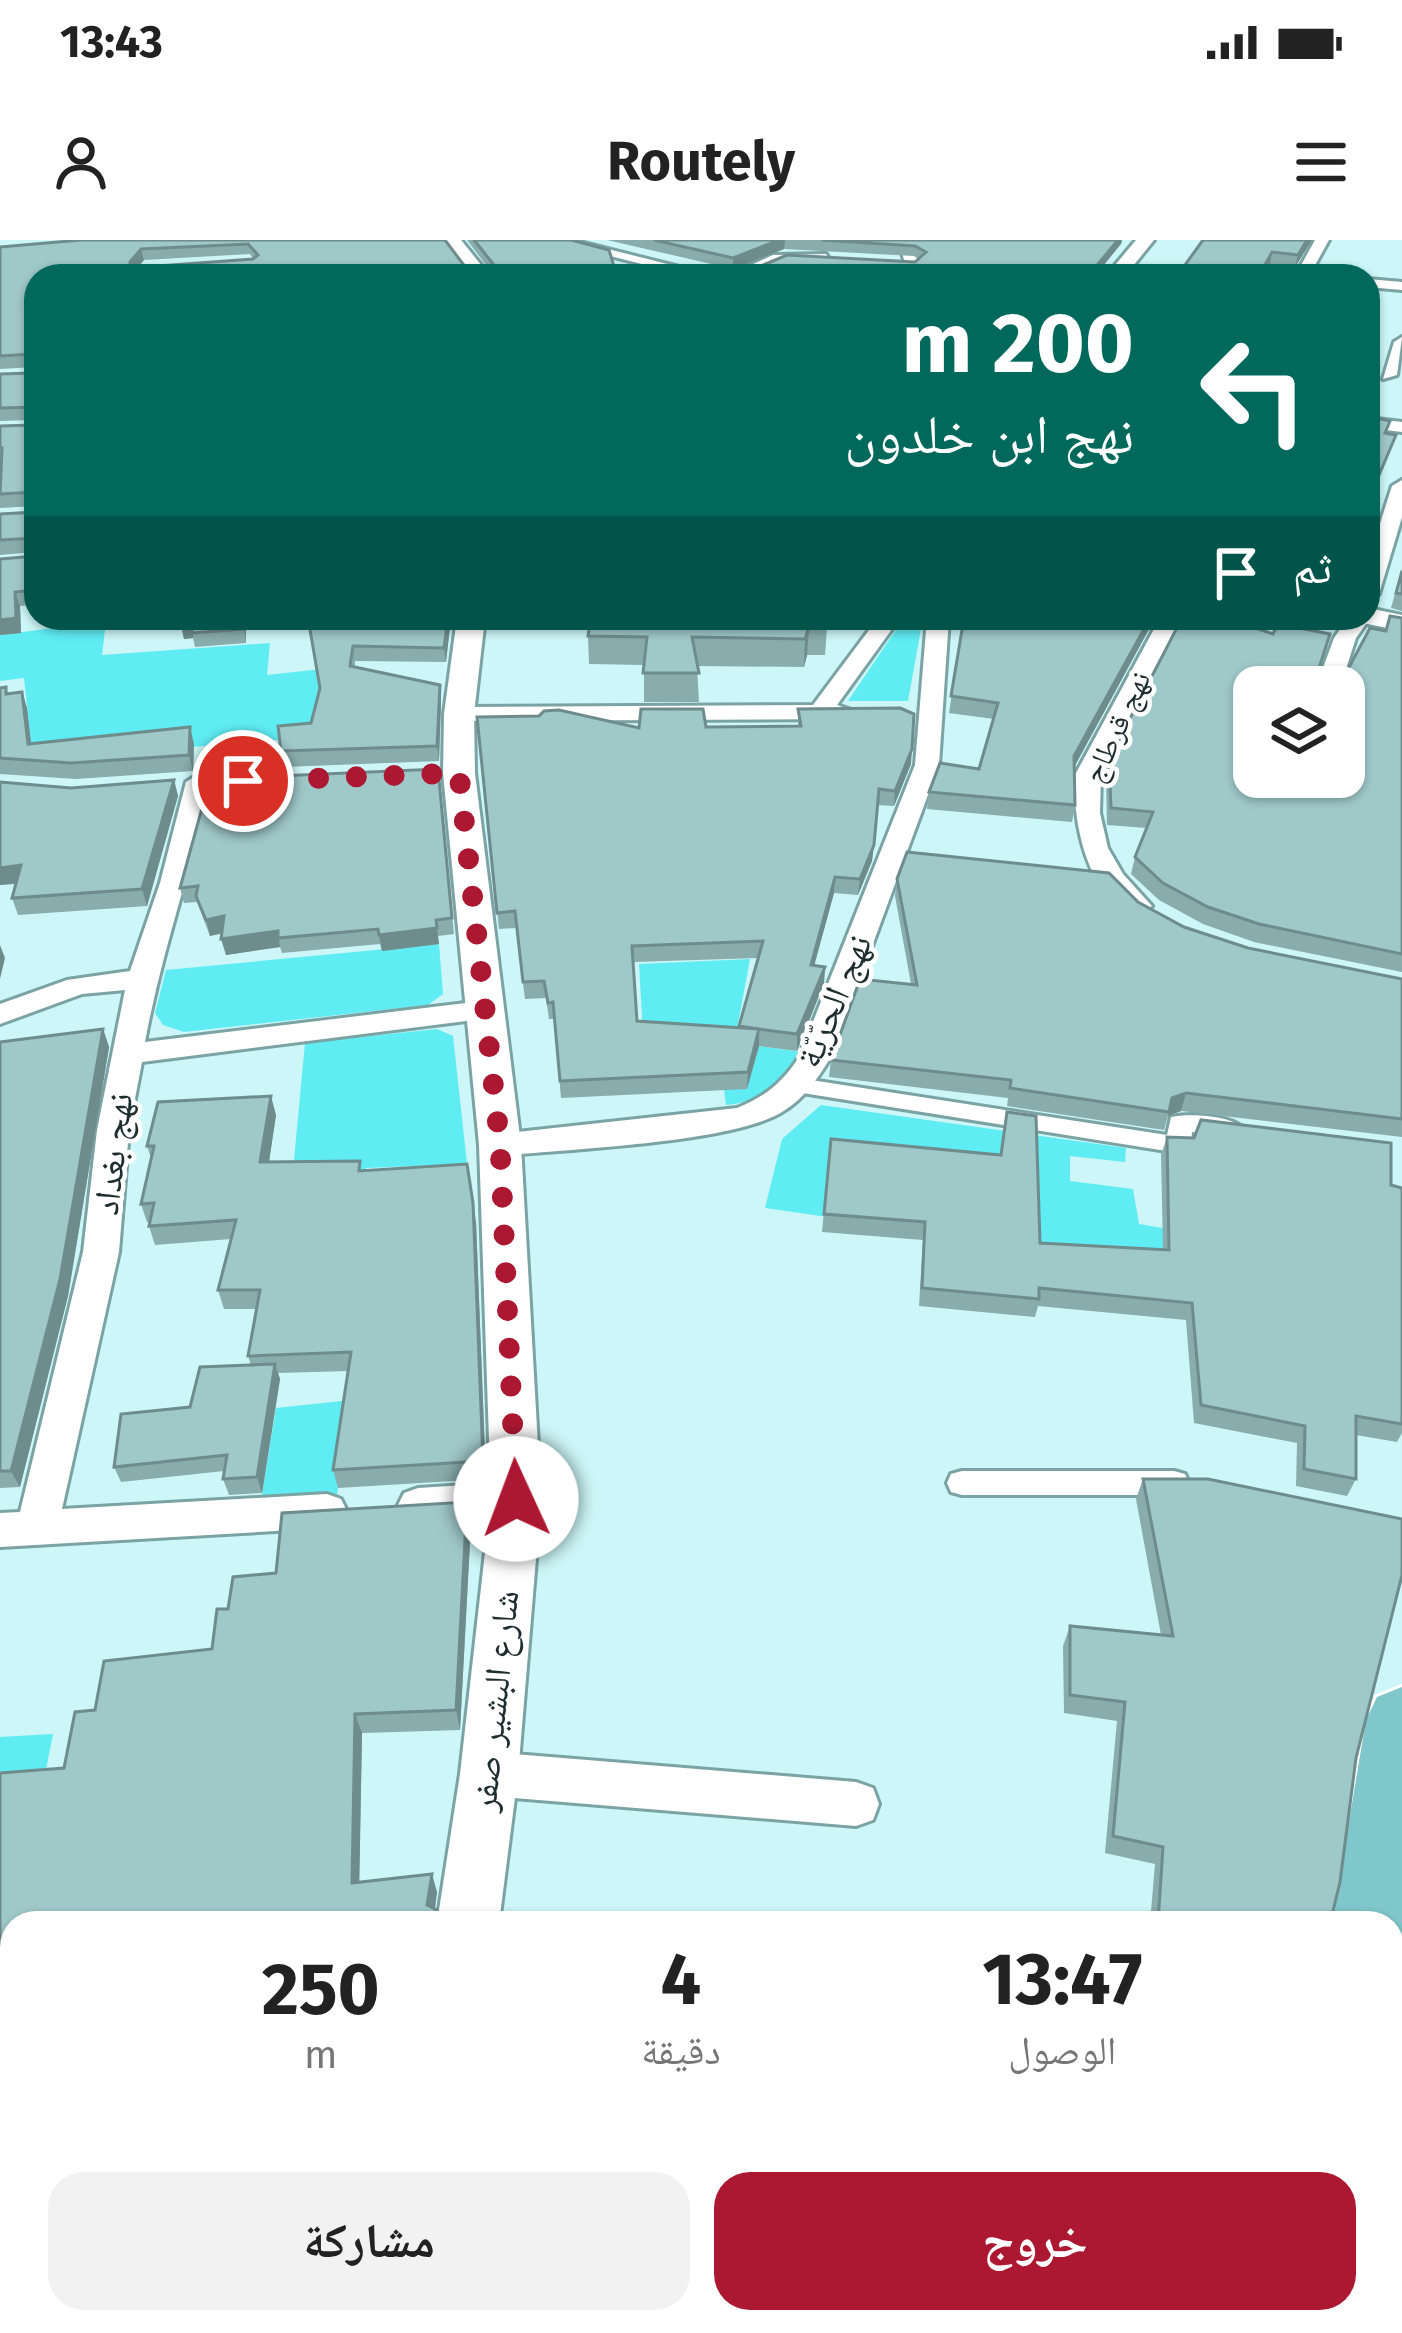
<!DOCTYPE html>
<html lang="ar">
<head>
<meta charset="utf-8">
<style>
  :root { --surface:#fff; --page:#f2f2f2; --text:#222; --muted:#767676; --accent:#ac1731 }
  body { margin:0; font-family:"Fira Sans","Noto Naskh Arabic",sans-serif; background:var(--page); color:var(--text); direction:rtl; height:100vh; display:flex; flex-direction:column; font-size:45px; white-space:nowrap }
  * { box-sizing:border-box; margin:0 }
  p { font-size:39px; color:var(--muted) }
  .icon { flex:none; width:66px; height:66px; fill:none; stroke:currentColor; stroke-width:2; stroke-linecap:round; stroke-linejoin:round }
  .map { position:relative; flex:1; overflow:hidden; direction:ltr }
  .panel { position:absolute; left:0px; top:1671px; width:1404px; height:423px; display:flex; flex-direction:column; background:var(--surface); border-radius:36px 36px 0 0; box-shadow:0 3px 9px #0004; direction:rtl }
  .panel>* { flex:none }
  .top-card { position:absolute; left:24px; top:24px; width:1356px; height:366px; border-radius:36px; box-shadow:0 3px 9px #0004; direction:rtl; background:#00695c; color:#fff; overflow:hidden }
  .controls { position:absolute; left:1233px; top:426px; display:grid; gap:24px }
  .controls a { display:grid; place-items:center; width:132px; height:132px; border-radius:24px; background:var(--surface); box-shadow:0 3px 9px #0004; font-size:60px }
  .pin { position:absolute; display:grid; place-items:center; width:102px; height:102px; color:#fff; margin:-51px; border:6px solid #fff; border-radius:50%; box-shadow:0 3px 12px #0007 }
  .me { position:absolute; width:132px; margin:-66px; rotate:358deg; stroke-linejoin:round; filter:drop-shadow(0 0 9px #0008) }
  .turn { display:flex; align-items:center; gap:42px; height:252px; padding:0 48px; font-size:54px }
  .turn .icon { width:156px; height:156px; stroke-width:2.5 }
  .turn b { display:block; font-size:84px; line-height:102px }
  .then { display:flex; align-items:center; height:114px; padding:0 48px; background:#0003; gap:24px; font-size:45px }
  .eta { display:flex; justify-content:space-evenly; align-items:center; height:204px; text-align:center }
  .eta b { font-size:72px; font-weight:700; line-height:84px }
  .button { display:flex; gap:24px; margin-top:auto; padding:24px 48px }
  .button a { flex:1; height:138px; border-radius:36px; background:var(--accent); color:#fff; font-size:48px; font-weight:700; line-height:138px; text-align:center }
  .button a+a { background:var(--page); color:var(--text) }
  .status { display:flex; justify-content:space-between; align-items:center; height:84px; padding:0 60px; background:var(--surface); direction:ltr }
  .status svg { height:33px; fill:currentColor }
  header { display:flex; justify-content:space-between; align-items:center; height:156px; padding:0 48px; background:var(--surface); font-size:54px; font-weight:700 }
  .map>svg:first-child { display:block }
  .green { fill:#5fecf3 }
  .lines { fill:none; stroke-linecap:round; stroke-linejoin:round }
  .pedestrian-casing { stroke:#7ba3a4; stroke-width:6 }
  .minor-casing { stroke:#7ba3a4; stroke-width:6 }
  .tertiary-casing { stroke:#7ba3a4; stroke-width:6 }
  .primary-casing { stroke:#fff; stroke-width:6 }
  .pedestrian { fill:#fff; fill-rule:evenodd }
  .minor { fill:#fff; fill-rule:evenodd }
  .tertiary { fill:#fff; fill-rule:evenodd }
  .primary { fill:#80c7cb; fill-rule:evenodd }
  .wall { fill:#89acad; fill-rule:evenodd }
  .shaded-wall { fill:#6f8c8d }
  .building { fill:#9fc8c9; stroke:#6f8c8d; stroke-width:3; fill-rule:evenodd }
  .route { stroke:#ac1731; stroke-width:21; stroke-dasharray:0 37.8 }
  .labels { text-anchor:middle; dominant-baseline:central; stroke-width:9; stroke-linejoin:round; paint-order:stroke }
  .far-street-label { font-size:30px; fill:#1e2e2f; stroke:#fff }
  .street-label { font-size:36px; fill:#1e2e2f; stroke:#fff }
</style>
</head>
<body>
<div class="status"><b>13:43</b><svg viewBox="0 0 49 12"><path d="M0 12V9h3v3zM5 12V6h3v6zM10 12V3h3v9zM15 12V0h3v12zM26 1h20v11H26zM47 4h2v5h-2z"/></svg></div>
<header><svg class="icon" aria-label="menu" viewBox="0 0 24 24"><path d="M4 6h16M4 12h16M4 18h16"/></svg>Routely<svg class="icon" aria-label="person" viewBox="0 0 24 24"><circle cx="12" cy="8" r="4"/><path d="M4 21q1-7 8-7t8 7"/></svg></header>
<div class="map">
<svg width="1402" height="2093" viewBox="0 0 1402 2093">
  <rect width="100%" height="100%" fill="#ccf6f7"/>
  <g class="green">
    <polygon points="904,378 923,378 908,461 848,461"/>
    <polygon points="106,381 102,415 270,403 267,435 331,428 315,497 33,520 24,438 0,441 0,395"/>
    <polygon points="439,704 443,754 428,765 184,792 163,785 155,773 166,730"/>
    <polygon points="750,719 735,800 643,794 639,724"/>
    <polygon points="437,789 453,796 467,924 366,928 364,940 292,941 305,803"/>
    <path d="M759 806 802 812C788 843 760 862 726 865L724 849 747 848Z"/>
    <polygon points="821,865 1126,908 1125,922 1070,916 1070,941 1133,949 1139,984 1193,993 1197,1030 765,968 782,899"/>
    <polygon points="351,1160 337,1255 261,1260 276,1168"/>
    <polygon points="53,1494 42,1550 0,1552 0,1497"/>
  </g>
  <g class="lines">
    <defs>
      <g id="pedestrian">
        <path d="M798 838 1167 895 1171 877C1191 873 1229 875 1243 888L1231 896 1192 892 1191 905 1179 913 790 851 786 846 790 841Z"/>
        <polygon points="962,1231 1174,1231 1185,1234 1189,1243 1185,1252 1174,1255 962,1255 951,1252 947,1243 951,1234"/>
      </g>
      <g id="minor">
        <polygon points="547,0 572,0 715,36 689,36"/>
        <polygon points="899,0 913,0 922,36 908,36"/>
        <polygon points="1315,0 1329,0 1309,36 1295,36"/>
        <polygon points="826,14 831,21 775,23 746,36 727,36 773,15"/>
        <polygon points="1368,39 1402,42 1402,50 1368,47"/>
        <polygon points="1402,97 1397,135 1383,139 1394,102"/>
        <polygon points="1368,178 1402,182 1402,192 1368,188"/>
        <polygon points="1402,240 1402,277 1379,354 1368,360 1368,321 1392,246"/>
        <polygon points="1368,375 1370,378 1356,398 1340,447 1316,447 1334,398 1348,378"/>
        <polygon points="878,378 900,378 837,465 857,472 845,479 459,481 447,474 459,467 813,465"/>
        <path d="M927 378H949L939 525 831 817C818 838 804 859 782 872 732 903 566 909 500 916L488 913 483 905 488 897 500 894 737 868C765 857 783 842 799 817L915 525Z"/>
        <path d="M1160 378H1182L1101 535 1100 573 1108 608 1123 634 1152 666 1138 674C1087 662 1072 579 1075 535Z"/>
        <path d="M199 534 212 542C191 629 161 714 145 802L482 761 497 770 482 779 142 822 129 890 119 1012 62 1269 327 1254 341 1259 347 1271 341 1283 327 1288 0 1307V1273L20 1272 83 1012 97 890 125 750 82 754 0 784V764L67 740 130 731 160 643 186 542Z"/>
        <polygon points="1284,537 1310,537 1297,567 1279,567 1275,562"/>
        <polygon points="516,1242 530,1247 536,1259 530,1271 516,1276 418,1282 404,1277 398,1265 404,1253 418,1248"/>
        <polygon points="489,1512 856,1542 873,1548 879,1564 873,1580 856,1586 489,1556 473,1549 466,1534 473,1519"/>
        <rect x="0" y="1838" width="12" height="54"/>
      </g>
      <g id="tertiary">
        <polygon points="443,0 461,0 490,36 471,36"/>
        <polygon points="1136,0 1154,0 1125,36 1106,36"/>
        <polygon points="1368,368 1402,375 1402,391 1358,382 1356,378 1368,378"/>
        <polygon points="457,378 485,378 474,474 475,533 521,905 541,1259 518,1534 499,1683 437,1683 460,1534 491,1259 479,905 443,533 444,474"/>
        <polygon points="370,2082 442,2082 440,2093 368,2093"/>
      </g>
      <g id="primary">
        <polygon points="1402,1447 1402,1703 1392,1713 1392,1683 1332,1683 1366,1480 1377,1457"/>
        <polygon points="1253,2082 1345,2082 1343,2093 1251,2093"/>
      </g>
    </defs>
    <use href="#pedestrian" class="pedestrian-casing"/>
    <use href="#minor" class="minor-casing"/>
    <use href="#tertiary" class="tertiary-casing"/>
    <use href="#primary" class="primary-casing"/>
    <use href="#pedestrian" class="pedestrian"/>
    <use href="#minor" class="minor"/>
    <use href="#tertiary" class="tertiary"/>
    <use href="#primary" class="primary"/>
  </g>
  <g class="wall">
    <path d="M445 0 466 28 489 29 467 0H571L617 36H36V365L20 366 21 393 0 395V319L35 316V312L0 315V274L35 272V266L0 268V186L33 185V180L0 181V134L33 133 35 127 0 129V7ZM250 14 253 19 137 28 144 20Z"/>
    <polygon points="607,0 1122,0 1121,4 915,22 918,19 914,16 784,9 733,29"/>
    <polygon points="1203,0 1312,0 1295,27 1270,24"/>
    <polygon points="1402,328 1402,371 1391,368"/>
    <polygon points="180,378 280,378 246,383 246,403 195,407 193,398 184,399"/>
    <polygon points="308,378 451,378 446,422 355,421 355,427 440,445 441,460 439,521 284,527 281,511 311,483 320,448"/>
    <polygon points="961,378 1155,378 1074,527 1075,565 1072,582 927,569 929,552 979,529 994,479 949,473 962,386"/>
    <path d="M1402 378V732L1254 702 1203 684 1159 660 1131 634 1135 617 1147 588 1107 585 1106 536 1109 519 1317 434 1345 435 1385 391ZM1344 447 1306 552 1280 553 1277 546 1280 537H1254Z"/>
    <polygon points="827,387 825,415 807,415 804,427 697,426 699,462 644,462 644,425 589,424 588,396"/>
    <polygon points="6,447 8,454 22,452 27,468 31,503 194,504 193,531 76,539 0,534 0,448"/>
    <path d="M798 469 911 524 894 566 877 565 872 621 858 655 834 653 814 725 825 727 824 743 797 811 759 806 747 849 561 858 554 779H549L546 758 525 759 516 688 499 689 477 477 639 488 798 486ZM758 718 739 788 637 781 633 722Z"/>
    <polygon points="438,529 454,694 438,696 439,704 382,711 380,704 282,713 280,707 226,715 222,693 210,696 197,662 184,663 180,648"/>
    <polygon points="174,540 178,556 147,666 18,675 12,658 16,644 0,645 0,542 71,548"/>
    <polygon points="897,639 1138,662 1184,687 1248,708 1402,739 1402,897 1181,871 1168,876 1164,890 1007,866 1008,858 829,837 831,820 911,744 895,656"/>
    <polygon points="103,789 109,807 68,1056 20,1247 0,1248 0,802"/>
    <polygon points="276,875 269,922 362,931 476,982 486,1239 338,1248 333,1230 348,1131 278,1133 280,1139 262,1253 229,1255 223,1239 224,1231 121,1242 114,1227 190,1167 251,1125 248,1116 257,1069 224,1069 218,1050 231,999 155,1005 149,986 149,982 147,982 141,964 151,918 147,906"/>
    <polygon points="1167,897 1402,948 1402,1193 1397,1202 1356,1195 1356,1239 1347,1256 1296,1246 1297,1203 1194,1183 1186,1080 1038,1066 1035,1077 919,1066 923,1000 822,992 831,899 1040,1003 1163,1010 1161,915"/>
    <polygon points="1143,1239 1356,1518 1330,1683 1150,1683 1155,1624 1105,1613 1117,1481 1064,1473 1063,1406 1070,1386 1161,1395 1136,1259"/>
    <polygon points="467,1262 471,1283 460,1490 362,1493 359,1643 437,1652 435,1669 437,1670 441,1683 12,1683 12,2082 364,2082 362,2093 0,2093 0,1533 64,1528 95,1470 212,1409 228,1369 276,1333"/>
    <polygon points="1402,1826 1402,2093 1370,2093 1371,2082 1392,2082 1392,1902"/>
    <polygon points="1052,2082 1057,2082 1229,2093 1049,2093 1049,2086"/>
  </g>
  <g class="shaded-wall">
    <polygon points="779,0 785,0 784,9 733,29 733,18"/>
    <polygon points="1118,0 1122,0 1121,4 1095,36 1088,36"/>
    <polygon points="1307,0 1312,0 1295,27 1298,15"/>
    <polygon points="141,9 144,20 132,34 130,22"/>
    <polygon points="1272,12 1270,24 1263,36 1259,36"/>
    <polygon points="1396,195 1391,209 1368,265 1368,261"/>
    <polygon points="15,352 20,366 21,393 0,395 0,380"/>
    <polygon points="243,378 280,378 246,383 246,403"/>
    <polygon points="448,378 451,378 446,422 444,408"/>
    <polygon points="1150,378 1155,378 1071,533 1074,516"/>
    <polygon points="193,382 193,398 184,399 181,385"/>
    <polygon points="809,387 807,415 804,427 805,399"/>
    <polygon points="440,445 441,460 439,521 437,506"/>
    <polygon points="22,452 27,468 33,520 28,504"/>
    <polygon points="190,487 194,504 193,531 189,515"/>
    <polygon points="912,509 911,524 894,566 895,551"/>
    <polygon points="174,540 178,556 147,666 142,649"/>
    <polygon points="874,605 872,621 858,655 860,639"/>
    <polygon points="21,625 27,642 0,645 0,628"/>
    <polygon points="835,637 834,653 810,741 811,725"/>
    <polygon points="224,676 228,692 210,696 206,680"/>
    <polygon points="437,688 439,704 382,711 379,695"/>
    <polygon points="278,691 280,707 226,715 221,699"/>
    <polygon points="0,705 5,718 0,739"/>
    <polygon points="825,727 824,743 797,811 797,794"/>
    <polygon points="103,789 109,807 68,1056 20,1247 11,1231"/>
    <polygon points="759,789 759,806 747,849 748,832"/>
    <polygon points="1186,853 1181,871 1168,876 1172,858"/>
    <polygon points="271,856 276,875 266,941 260,922"/>
    <polygon points="473,963 476,982 486,1239 483,1221"/>
    <polygon points="275,1124 280,1139 262,1253 257,1237"/>
    <polygon points="467,1262 471,1283 460,1490 456,1470"/>
    <polygon points="355,1474 362,1493 359,1661 352,1643"/>
    <polygon points="432,1634 437,1652 433,1682 427,1665"/>
    <polygon points="354,2082 364,2082 362,2093 352,2093"/>
  </g>
  <g class="building">
    <path d="M81 0H445L466 28 489 29 494 25 474 0H571L609 10 617 36H36V118L32 114 0 116V7ZM248 4 258 15 253 19 131 28 130 22 141 9Z"/>
    <polygon points="654,0 779,0 733,18"/>
    <polygon points="822,0 1118,0 1088,36 737,36 787,15 915,22 926,12 915,6"/>
    <polygon points="1203,0 1307,0 1298,15 1272,12 1259,36 1177,36"/>
    <polygon points="36,123 36,350 15,352 16,378 0,380 0,319 35,316 35,298 0,300 0,274 35,272 35,252 0,254 2,208 0,208 0,186 33,185 36,167 0,168 0,134 33,133"/>
    <polygon points="1368,176 1390,181 1385,193 1396,195 1368,261"/>
    <polygon points="1402,331 1402,354 1396,353"/>
    <path d="M1390 376 1402 378V714L1259 684 1208 667 1163 643 1135 617 1153 572 1111 568 1109 519 1182 378 1233 380 1273 394 1278 384 1330 394 1317 434 1345 435 1370 388 1386 391ZM1254 447H1344V537H1311L1306 552 1280 553 1276 544 1278 537H1254Z"/>
    <polygon points="180,378 243,378 243,389 192,393 193,382 181,385"/>
    <polygon points="308,378 448,378 444,408 353,406 350,426 440,445 437,506 281,511 278,486 311,483 320,448"/>
    <polygon points="591,378 827,378 827,387 809,387 805,399 692,397 699,433 643,433 647,397 588,396"/>
    <polygon points="964,378 1150,378 1074,516 1075,565 929,552 940,523 979,529 998,463 951,456"/>
    <polygon points="6,447 6,454 22,452 28,504 190,487 189,515 71,523 0,518 0,448"/>
    <path d="M900 468 914 474 912 509 895 551 879 549 874 605 860 639 835 637 811 725 825 727 797 794 759 789 748 832 560 841 553 762 548 763 544 741 523 742 515 671 497 673 477 477 539 476 544 471 559 470 639 488 641 469H703L706 487 801 486 798 469ZM763 701 739 786 759 789 637 781 632 706Z"/>
    <polygon points="438,529 452,678 436,680 437,688 379,695 378,689 278,698 278,691 221,699 224,676 206,680 196,656 198,646 180,648 210,539"/>
    <polygon points="174,540 142,649 12,658 21,625 0,628 0,542 71,548"/>
    <polygon points="907,612 1109,633 1138,662 1184,687 1248,708 1402,739 1402,879 1186,853 1172,858 1169,872 1010,848 1011,840 831,820 860,739 917,745 897,639"/>
    <polygon points="103,789 60,1039 11,1231 0,1231 0,802"/>
    <polygon points="271,856 260,922 360,921 359,931 467,924 473,963 483,1221 333,1230 351,1112 248,1116 260,1050 218,1050 236,980 149,986 154,963 141,964 154,906 147,906 158,862"/>
    <polygon points="1007,872 1036,876 1040,1003 1169,1010 1167,897 1194,898 1201,880 1391,903 1391,945 1402,948 1402,1184 1356,1176 1356,1239 1304,1229 1305,1186 1201,1165 1192,1063 1039,1048 1039,1059 922,1048 925,982 824,974 831,899 1001,915"/>
    <polygon points="275,1124 257,1237 223,1239 227,1215 114,1227 121,1174 190,1167 200,1127"/>
    <polygon points="1143,1239 1208,1239 1402,1279 1402,1335 1356,1518 1340,1642 1330,1683 1158,1683 1163,1607 1113,1596 1125,1462 1070,1455 1070,1386 1173,1396"/>
    <polygon points="467,1262 456,1470 355,1474 352,1643 432,1634 427,1665 437,1670 435,1683 12,1683 12,2082 354,2082 352,2093 0,2093 2,1823 0,1823 0,1533 64,1528 75,1472 95,1470 104,1421 212,1409 217,1369 228,1369 233,1337 276,1333 282,1273"/>
    <polygon points="1402,1945 1402,2093 1386,2093 1387,2082 1392,2082 1392,2035"/>
    <polygon points="457,2082 575,2082 576,2088 576,2093 455,2093"/>
    <polygon points="1057,2082 1204,2082 1229,2093 1058,2093"/>
  </g>
  <g class="lines">
    <polyline class="route" points="243,541 459,533 500,905 516,1259"/>
  </g>
  <g class="labels">
    <g class="far-street-label">
      <text transform="translate(1117 487) rotate(-65)">نهج قرطاج</text>
    </g>
    <g class="street-label">
      <text transform="translate(834 761) rotate(-67)">نهج الحرّيّة</text>
      <text transform="translate(113 914) rotate(-83)">نهج بغداد</text>
      <text transform="translate(495 1461) rotate(-84)">شارع البشير صفر</text>
    </g>
  </g>
</svg>
<div class="controls">
<a><svg class="icon" aria-label="layers" viewBox="0 0 24 24"><path d="M12 4l9 5-9 5-9-5zM3 14l9 5 9-5"/></svg></a>
</div>
<div class="pin" style="left:243px;top:541px;background:#d93025"><svg class="icon" aria-label="arrive" viewBox="0 0 24 24"><path d="M6 21V4h12l-3 4 3 4H6"/></svg></div>
<svg class="me" style="left:516px;top:1259px" viewBox="-20 -20 40 40"><circle r="19" fill="#fff"/><path d="M0-13L10 11 0 6-10 11z" fill="#ac1731"/></svg>
<div class="top-card">
<div class="turn"><svg class="icon" aria-label="left" viewBox="0 0 24 24"><path d="M17 20v-9H6M10 6l-5 5 5 5"/></svg><div><b>200 m</b>نهج ابن خلدون</div></div>
<div class="then">ثم<svg class="icon" aria-label="arrive" viewBox="0 0 24 24"><path d="M6 21V4h12l-3 4 3 4H6"/></svg></div>
</div>
<section class="panel">
<div class="eta">
<div><b>13:47</b><p>الوصول</p></div>
<div><b>4</b><p>دقيقة</p></div>
<div><b>250</b><p>m</p></div>
</div>
<div class="button"><a>خروج</a><a>مشاركة</a></div>
</section>
</div>
</body>
</html>
